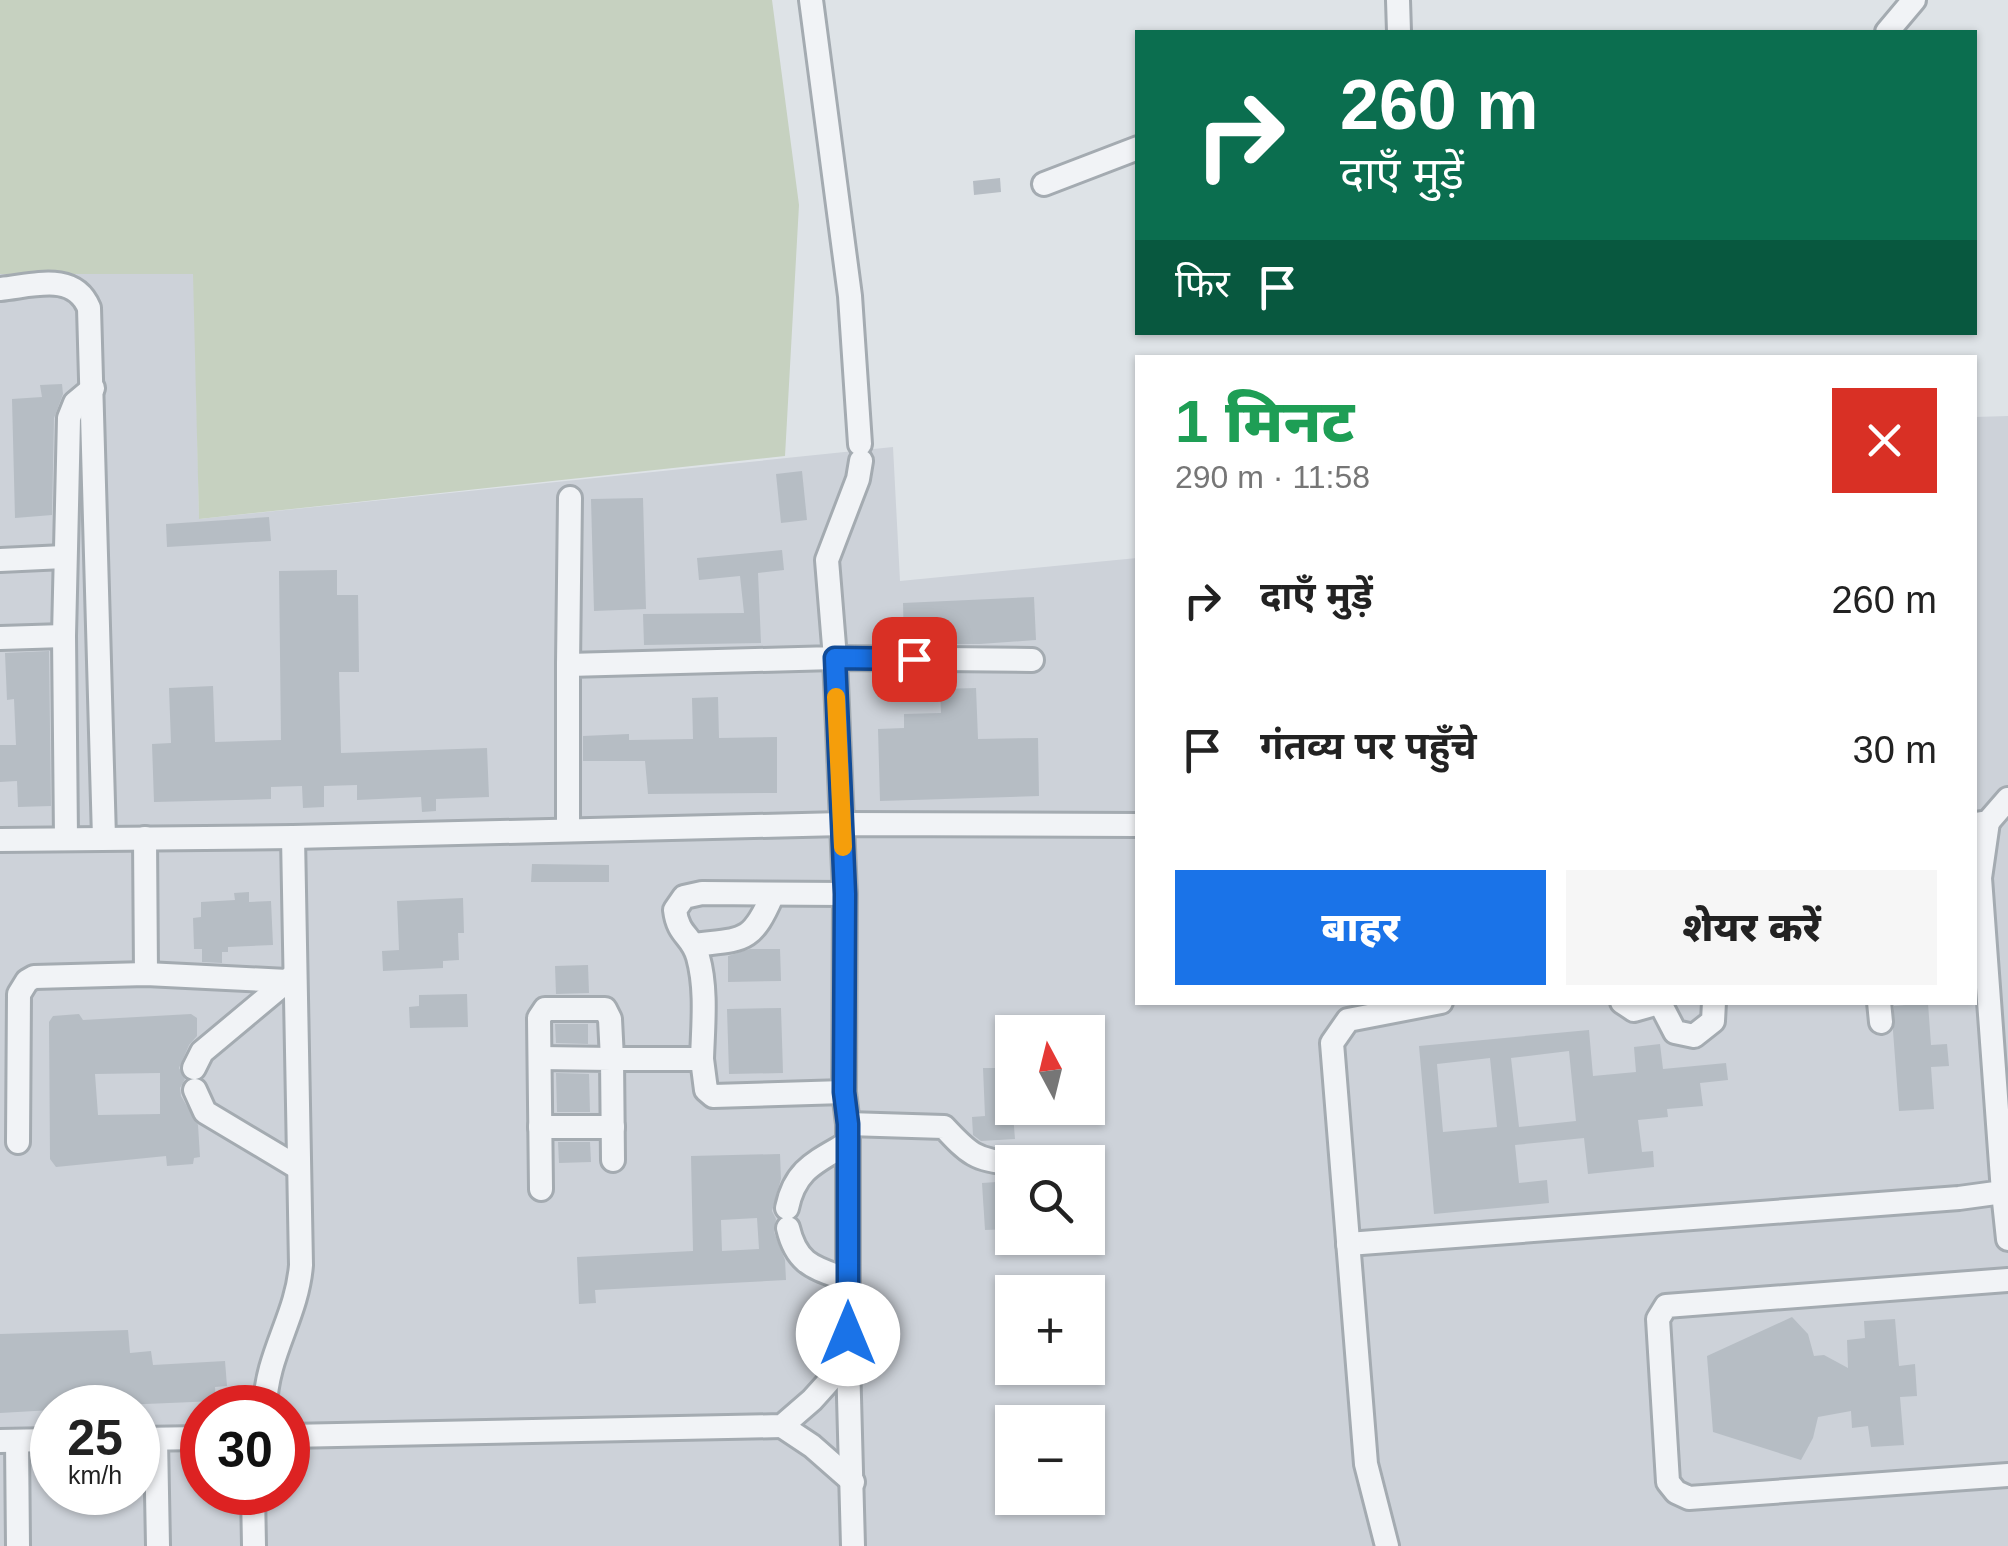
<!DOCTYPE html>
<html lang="hi">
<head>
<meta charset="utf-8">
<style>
  :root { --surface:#fff; --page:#f6f6f6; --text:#222; --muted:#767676; --accent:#1a73e8 }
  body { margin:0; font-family:Helvetica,"Noto Sans Devanagari",sans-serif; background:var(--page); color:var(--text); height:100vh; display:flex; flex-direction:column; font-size:38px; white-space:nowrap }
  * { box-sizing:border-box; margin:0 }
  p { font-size:32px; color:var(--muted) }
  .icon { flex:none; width:55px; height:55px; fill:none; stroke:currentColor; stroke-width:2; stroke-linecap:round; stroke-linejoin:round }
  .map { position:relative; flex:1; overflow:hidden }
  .details { position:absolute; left:1135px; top:355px; width:842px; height:650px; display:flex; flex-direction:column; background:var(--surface); border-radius:0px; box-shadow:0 2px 8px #0004 }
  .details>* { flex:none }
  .guide { position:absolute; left:1135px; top:30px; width:842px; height:305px; border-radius:0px; box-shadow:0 2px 8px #0004; background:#0b6e4f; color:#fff; overflow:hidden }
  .needle { width:65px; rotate:353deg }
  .buttons { position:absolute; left:995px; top:1015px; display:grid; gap:20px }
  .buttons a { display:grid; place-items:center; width:110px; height:110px; border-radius:0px; background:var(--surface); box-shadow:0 2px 8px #0004; font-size:50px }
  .speed { position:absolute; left:30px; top:1385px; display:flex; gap:20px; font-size:50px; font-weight:700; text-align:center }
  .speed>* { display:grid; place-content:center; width:130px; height:130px; border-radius:50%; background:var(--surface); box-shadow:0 2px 8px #0004; line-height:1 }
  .speed small { font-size:25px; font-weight:400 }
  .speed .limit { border:15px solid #d22; background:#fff; color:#111 }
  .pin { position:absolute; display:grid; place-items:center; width:85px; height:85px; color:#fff; margin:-42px; border-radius:20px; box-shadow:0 5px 15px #0006 }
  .me { position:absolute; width:110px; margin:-55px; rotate:0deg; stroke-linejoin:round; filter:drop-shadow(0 0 8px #0008) }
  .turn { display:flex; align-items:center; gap:35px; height:210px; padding:0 40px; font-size:45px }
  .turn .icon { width:130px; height:130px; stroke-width:2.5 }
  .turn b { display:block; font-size:70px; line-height:85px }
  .then { display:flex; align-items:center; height:95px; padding:0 40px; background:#0003; gap:20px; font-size:38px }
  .round { display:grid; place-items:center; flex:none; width:105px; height:105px; border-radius:0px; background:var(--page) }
  .summary { display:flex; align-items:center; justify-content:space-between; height:170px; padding:0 40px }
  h1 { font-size:60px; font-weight:800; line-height:75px; color:#1e9e55 }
  .action { display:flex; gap:20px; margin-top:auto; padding:20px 40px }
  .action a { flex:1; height:115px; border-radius:0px; background:var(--accent); color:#fff; font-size:40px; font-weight:800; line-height:115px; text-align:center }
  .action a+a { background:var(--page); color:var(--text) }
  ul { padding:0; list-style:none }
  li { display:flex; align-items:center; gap:30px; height:150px; padding:0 40px }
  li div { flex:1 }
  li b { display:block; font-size:38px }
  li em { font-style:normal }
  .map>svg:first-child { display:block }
  .built { fill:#cdd2d9; fill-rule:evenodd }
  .green { fill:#c6d1c0 }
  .building { fill:#b6bdc4; fill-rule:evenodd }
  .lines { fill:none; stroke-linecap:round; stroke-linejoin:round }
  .minor-casing { stroke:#a4abb1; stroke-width:28 }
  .minor { stroke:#f1f3f6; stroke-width:22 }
  .route-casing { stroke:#114b97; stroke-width:25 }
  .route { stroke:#1a73e8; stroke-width:18 }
  .slow { stroke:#f59e0b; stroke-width:18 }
</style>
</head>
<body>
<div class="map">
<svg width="2008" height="1546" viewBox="0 0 2008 1546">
  <rect width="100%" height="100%" fill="#dee3e7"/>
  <path class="built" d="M0 273 194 274 199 519 893 447 900 581 1137 558 1138 1002H1975V417L2008 416V1546H0ZM1012 1032H1088V1108H1012ZM1012 1162H1088V1238H1012ZM1012 1292H1088V1368H1012ZM52 1408H138V1492H52ZM202 1408H288V1492H202ZM1012 1422H1088V1498H1012Z"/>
  <polygon class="green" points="0,0 772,0 799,205 785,456 199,519 193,274 0,274"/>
  <g class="building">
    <polygon points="1000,178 1001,192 974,195 973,181"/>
    <polygon points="62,384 63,394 54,418 52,515 15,518 12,399 42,397 40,385"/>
    <polygon points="802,471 807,520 781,523 776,474"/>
    <polygon points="643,498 646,609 594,611 591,499"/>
    <polygon points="269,517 271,541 167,547 166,524"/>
    <polygon points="782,550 784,570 758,573 761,643 644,645 643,614 744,613 740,576 699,580 697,558"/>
    <polygon points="337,570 337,595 358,595 359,672 339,672 341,753 487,748 489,797 436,799 436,811 422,812 421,797 357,800 357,785 324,786 324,807 303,808 302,786 271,787 271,799 154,802 152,744 171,743 169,688 213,686 215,742 281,740 279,571"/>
    <polygon points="1034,597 1036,640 980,644 904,644 903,603"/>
    <polygon points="49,651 51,806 18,807 17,781 0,782 0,745 16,745 14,699 7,700 5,653"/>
    <polygon points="976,688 978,739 1038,738 1039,796 880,801 878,729 904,728 904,714 941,713 940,689"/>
    <polygon points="718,697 719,738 777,737 777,793 648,794 645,761 583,761 583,736 629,734 629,740 693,739 692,698"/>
    <polygon points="532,864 609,865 609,882 531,882"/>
    <polygon points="249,892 249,902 271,901 273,945 228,947 228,952 222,952 222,963 202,962 202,949 194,949 193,918 201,917 201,902 235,900 234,893"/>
    <polygon points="463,898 464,933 458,933 459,960 443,961 443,968 383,971 382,951 399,950 397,901"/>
    <polygon points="750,949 780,949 781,981 728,982 728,956"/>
    <polygon points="588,965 589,993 556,994 555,966"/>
    <polygon points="467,994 468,1027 410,1028 409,1007 419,1006 419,995"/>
    <polygon points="1928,1003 1931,1045 1947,1044 1949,1066 1931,1067 1934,1109 1899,1111 1893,1031 1894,1006"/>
    <polygon points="781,1008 783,1073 729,1074 727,1009"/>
    <path d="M79 1014 83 1020 191 1014 197 1018V1036L189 1045 179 1068 185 1079 180 1088 181 1096 198 1125 200 1157 194 1158 193 1164 167 1166 166 1156 56 1167 50 1159 49 1022 53 1016ZM160 1073V1114L98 1115 95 1074Z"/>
    <polygon points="555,1024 588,1024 588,1044 556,1043"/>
    <path d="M1589 1030 1593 1076 1636 1072 1634 1047 1660 1044 1663 1069 1726 1063 1728 1080 1700 1083 1703 1106 1667 1109 1668 1117 1638 1120 1642 1152 1653 1151 1654 1167 1588 1174 1584 1138 1515 1145 1519 1183 1547 1180 1549 1203 1434 1214 1419 1046ZM1569 1051 1576 1121 1519 1127 1511 1058ZM1490 1058 1497 1127 1443 1132 1437 1064Z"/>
    <polygon points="983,1068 998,1068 998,1078 1010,1077 1015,1139 981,1141 973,1135 972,1117 985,1116"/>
    <polygon points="556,1073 589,1074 590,1112 557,1112"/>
    <polygon points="558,1142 590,1142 591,1162 559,1163"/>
    <path d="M780 1154 781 1179 772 1211 776 1219 774 1232 785 1260 786 1280 595 1290 596 1303 579 1304 577 1257 693 1251 691 1156ZM757 1218 759 1249 722 1251 721 1220Z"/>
    <polygon points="1011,1181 1012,1229 985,1230 982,1183"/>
    <polygon points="1792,1317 1808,1334 1814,1356 1824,1355 1848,1368 1847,1340 1865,1338 1864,1321 1895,1319 1899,1366 1915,1364 1917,1396 1900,1397 1904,1445 1871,1447 1868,1426 1852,1428 1851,1411 1818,1417 1813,1438 1801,1460 1713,1432 1707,1356"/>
    <polygon points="128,1330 130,1353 151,1351 153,1365 225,1361 227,1386 215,1387 216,1401 52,1408 52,1410 0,1413 0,1334"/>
  </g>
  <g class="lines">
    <defs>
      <g id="minor">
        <polyline points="811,0 850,296 860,444"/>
        <polyline points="1398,0 1399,32"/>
        <polyline points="1887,32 1914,0"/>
        <polyline points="1044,184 1138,148"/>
        <path d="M0 289C32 286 74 271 89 308L104 838"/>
        <polyline points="0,560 64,557"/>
        <polyline points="0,638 64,636"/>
        <polyline points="568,665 570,498"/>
        <polyline points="1975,824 1988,822 2008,799"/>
        <polyline points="568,830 568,665 835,658 827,560 858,479 861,461"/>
        <polyline points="66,838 64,636 69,418 75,403 93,388"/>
        <polyline points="145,838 146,974"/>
        <polyline points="0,840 293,837 842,824 1138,825"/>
        <path d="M694 945C743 939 751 944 772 896"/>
        <polyline points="1622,1002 1634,1010 1662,1002"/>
        <polyline points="1879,1002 1881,1022"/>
        <polyline points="1661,1005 1675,1032 1694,1036 1713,1021 1714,1002"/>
        <polyline points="540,1058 612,1059 613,1160"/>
        <polyline points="702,1059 706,1090 713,1096 844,1092"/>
        <polyline points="194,1068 202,1052 293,976"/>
        <polyline points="195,1090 205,1112 297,1167"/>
        <path d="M848 1124 944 1127C968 1153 976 1161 1012 1163"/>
        <polyline points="540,1127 613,1127"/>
        <polyline points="18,1142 19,994 27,981 34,977 146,974 287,981"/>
        <polyline points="1036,1162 1051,1161"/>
        <path d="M541 1189 539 1018 545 1009H605L610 1019 612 1059H702C703 1026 707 989 698 957 692 935 678 936 675 910L684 897 702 893 845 894"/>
        <polyline points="2003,1192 2008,1239"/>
        <path d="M787 1208C795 1169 816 1162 848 1143"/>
        <path d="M788 1228C797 1266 816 1268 848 1280"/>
        <polyline points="1348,1244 1959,1198 2003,1192 1980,878 1988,822"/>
        <polyline points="2008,1280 1666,1306 1658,1319 1668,1482 1676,1492 1689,1498 2008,1475"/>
        <path d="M265 1408C266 1354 297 1317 301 1265L293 837"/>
        <polyline points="782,1426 812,1446 853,1482"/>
        <polyline points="288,1436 782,1426 812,1400 848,1360"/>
        <polyline points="138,1439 202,1438"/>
        <polyline points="156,1439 158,1546"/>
        <polyline points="0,1441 52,1440"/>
        <polyline points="17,1441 18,1546"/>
        <polyline points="253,1492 254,1546"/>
        <polyline points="853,1546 848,1360 848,1124 844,1092 845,894 835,658 1032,660"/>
        <polyline points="1387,1546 1366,1464 1332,1043 1348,1020 1441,1002"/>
      </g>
    </defs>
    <use href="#minor" class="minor-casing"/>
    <use href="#minor" class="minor"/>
  </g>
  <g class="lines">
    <defs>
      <polyline id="route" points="848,1334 848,1124 844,1092 845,894 835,658 914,659"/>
    </defs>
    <use href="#route" class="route-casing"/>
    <use href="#route" class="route"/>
    <polyline class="slow" points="836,697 843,847"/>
  </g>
</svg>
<div class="buttons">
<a><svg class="needle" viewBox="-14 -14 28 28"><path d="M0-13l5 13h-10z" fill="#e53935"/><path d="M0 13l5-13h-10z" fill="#767676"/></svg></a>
<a><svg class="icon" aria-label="search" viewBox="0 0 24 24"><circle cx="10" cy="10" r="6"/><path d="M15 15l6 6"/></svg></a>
<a>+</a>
<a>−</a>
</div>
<div class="speed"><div>25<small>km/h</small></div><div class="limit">30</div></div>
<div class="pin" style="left:914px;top:659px;background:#d93025"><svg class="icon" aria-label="arrive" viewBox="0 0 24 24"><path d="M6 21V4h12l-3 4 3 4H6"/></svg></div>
<svg class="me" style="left:848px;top:1334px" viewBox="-20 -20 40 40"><circle r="19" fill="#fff"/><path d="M0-13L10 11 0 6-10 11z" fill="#1a73e8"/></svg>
<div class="guide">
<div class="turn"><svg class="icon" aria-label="right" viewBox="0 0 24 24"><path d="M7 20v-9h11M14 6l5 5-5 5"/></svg><div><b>260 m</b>दाएँ मुड़ें</div></div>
<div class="then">फिर<svg class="icon" aria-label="arrive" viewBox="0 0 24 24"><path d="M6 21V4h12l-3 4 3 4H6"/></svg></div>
</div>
<section class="details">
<div class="summary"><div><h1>1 मिनट</h1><p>290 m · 11:58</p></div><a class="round" style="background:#d93025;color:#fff"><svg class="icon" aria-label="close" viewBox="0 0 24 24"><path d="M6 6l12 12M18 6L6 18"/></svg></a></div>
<ul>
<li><svg class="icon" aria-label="right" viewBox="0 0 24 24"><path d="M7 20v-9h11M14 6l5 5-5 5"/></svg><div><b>दाएँ मुड़ें</b></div><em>260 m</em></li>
<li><svg class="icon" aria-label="arrive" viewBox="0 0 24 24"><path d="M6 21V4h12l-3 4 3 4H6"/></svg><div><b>गंतव्य पर पहुँचे</b></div><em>30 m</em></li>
</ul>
<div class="action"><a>बाहर</a><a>शेयर करें</a></div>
</section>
</div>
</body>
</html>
